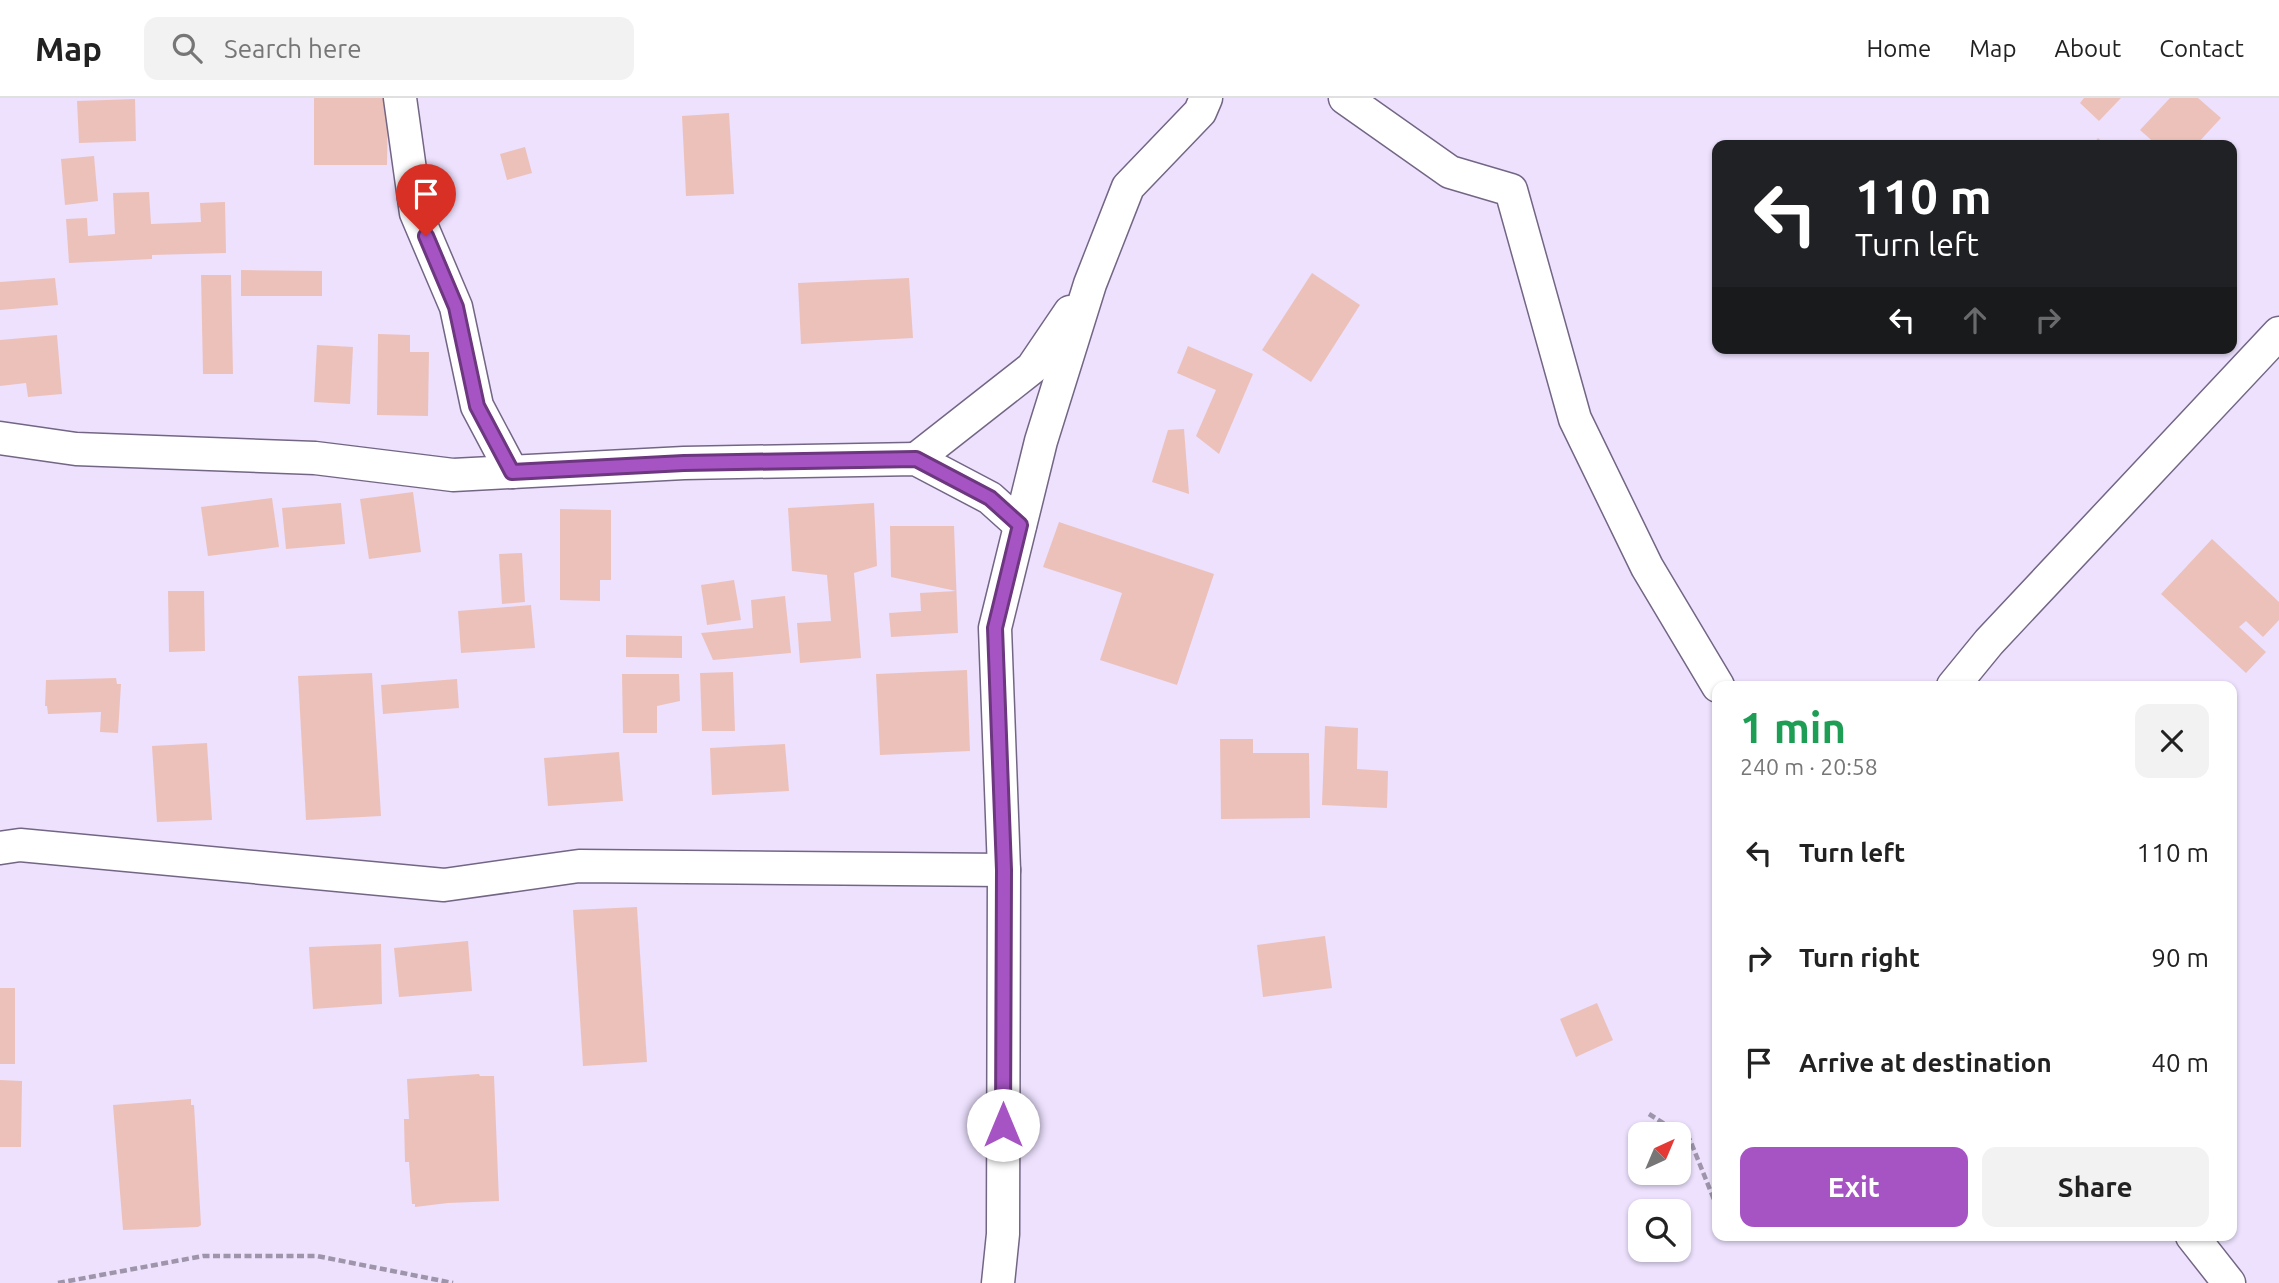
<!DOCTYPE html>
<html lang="en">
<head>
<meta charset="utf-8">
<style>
  :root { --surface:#fff; --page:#f2f2f2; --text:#222; --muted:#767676; --line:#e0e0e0; --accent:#a654c4 }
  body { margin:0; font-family:Ubuntu,sans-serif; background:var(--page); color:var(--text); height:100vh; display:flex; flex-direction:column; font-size:26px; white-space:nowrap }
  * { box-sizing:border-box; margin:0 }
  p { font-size:23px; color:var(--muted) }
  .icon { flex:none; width:38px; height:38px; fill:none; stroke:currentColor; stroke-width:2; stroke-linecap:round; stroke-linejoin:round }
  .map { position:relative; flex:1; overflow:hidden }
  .panel { position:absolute; left:1712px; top:583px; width:525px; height:560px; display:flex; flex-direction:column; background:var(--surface); border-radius:14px; box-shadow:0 2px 5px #0004 }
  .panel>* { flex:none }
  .hud { position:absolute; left:1712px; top:42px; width:525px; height:214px; border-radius:14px; box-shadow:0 2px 5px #0004; background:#202124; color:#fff; overflow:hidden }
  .needle { width:46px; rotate:44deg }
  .controls { position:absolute; left:1628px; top:1024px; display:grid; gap:14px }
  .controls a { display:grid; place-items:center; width:63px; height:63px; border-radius:14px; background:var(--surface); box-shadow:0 2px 5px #0004; font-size:35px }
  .pin { position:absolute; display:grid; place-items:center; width:60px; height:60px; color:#fff; margin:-72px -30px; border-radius:50% 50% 50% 0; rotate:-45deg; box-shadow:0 0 7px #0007 }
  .pin .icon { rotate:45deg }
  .me { position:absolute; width:77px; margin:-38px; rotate:0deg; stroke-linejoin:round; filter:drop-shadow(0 0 5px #0008) }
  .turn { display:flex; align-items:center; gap:24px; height:147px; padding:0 28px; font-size:32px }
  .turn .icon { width:91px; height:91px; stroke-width:2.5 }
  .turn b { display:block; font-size:49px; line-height:60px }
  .lanes { display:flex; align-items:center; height:66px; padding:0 28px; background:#0003; justify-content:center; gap:35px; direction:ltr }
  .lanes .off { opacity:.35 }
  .round { display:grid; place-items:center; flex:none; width:74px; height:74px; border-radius:14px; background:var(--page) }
  .overview { display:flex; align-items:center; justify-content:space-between; height:119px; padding:0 28px }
  h1 { font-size:42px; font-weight:700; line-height:52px; color:#1e9e55 }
  .primary-button { display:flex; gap:14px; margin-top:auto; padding:14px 28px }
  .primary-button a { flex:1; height:80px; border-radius:14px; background:var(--accent); color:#fff; font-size:28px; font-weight:700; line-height:80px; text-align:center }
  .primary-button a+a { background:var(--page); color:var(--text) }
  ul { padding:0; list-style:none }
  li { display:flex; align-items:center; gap:21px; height:105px; padding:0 28px }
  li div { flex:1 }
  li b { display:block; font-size:26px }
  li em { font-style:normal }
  header { display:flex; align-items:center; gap:42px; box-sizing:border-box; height:98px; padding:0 35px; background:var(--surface); border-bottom:2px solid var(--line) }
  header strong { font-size:33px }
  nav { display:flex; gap:38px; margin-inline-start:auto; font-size:24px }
  .search { width:490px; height:63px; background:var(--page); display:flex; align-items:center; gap:18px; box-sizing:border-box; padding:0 24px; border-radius:14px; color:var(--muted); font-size:26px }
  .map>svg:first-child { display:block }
  .building { fill:#ecc1ba }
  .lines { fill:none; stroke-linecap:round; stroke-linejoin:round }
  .street-casing { stroke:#736685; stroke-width:35 }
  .path { stroke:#9e95ab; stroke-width:4.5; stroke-dasharray:7 3.5; stroke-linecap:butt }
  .street { stroke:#fff; stroke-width:32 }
  .route-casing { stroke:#6c377f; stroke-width:18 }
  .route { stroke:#a654c4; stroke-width:12 }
</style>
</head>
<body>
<header>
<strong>Map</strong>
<div class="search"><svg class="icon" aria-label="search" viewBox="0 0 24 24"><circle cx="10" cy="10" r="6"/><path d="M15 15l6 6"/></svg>Search here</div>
<nav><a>Home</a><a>Map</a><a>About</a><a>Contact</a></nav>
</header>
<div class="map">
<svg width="2279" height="1185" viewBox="0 0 2279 1185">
  <rect width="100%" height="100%" fill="#ede1fe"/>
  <g class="building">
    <polygon points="314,0 388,0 387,67 314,67"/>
    <polygon points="2084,0 2121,0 2099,23 2080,5"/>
    <polygon points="2170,0 2198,0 2221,20 2196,47 2157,47 2140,32"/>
    <polygon points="135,1 136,43 79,45 77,3"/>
    <polygon points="729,15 734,96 686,98 682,18"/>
    <polygon points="2098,40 2106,47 2092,47"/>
    <polygon points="525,49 532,75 507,82 500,56"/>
    <polygon points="94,58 98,103 65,107 61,61"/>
    <polygon points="149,94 151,126 201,124 200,105 225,104 226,155 152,157 152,161 69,165 66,121 87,120 88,138 115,136 113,95"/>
    <polygon points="241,172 322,173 322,198 241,198"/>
    <polygon points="1312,175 1360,207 1311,284 1262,252"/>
    <polygon points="201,177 231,177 233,276 203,276"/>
    <polygon points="55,180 58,207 0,212 0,184"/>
    <polygon points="909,180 913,240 801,246 798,185"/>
    <polygon points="378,236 410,237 410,254 429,254 428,318 377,317"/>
    <polygon points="57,237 62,296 28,299 26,285 0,288 0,242"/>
    <polygon points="317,247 353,249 350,306 314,304"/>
    <polygon points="1188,248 1253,276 1219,356 1196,338 1216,292 1177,275"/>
    <polygon points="1184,331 1189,396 1152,384 1168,332"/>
    <polygon points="413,394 421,454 369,461 360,401"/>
    <polygon points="272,400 279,449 208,458 201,409"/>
    <polygon points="341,405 345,446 286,451 282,410"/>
    <polygon points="874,405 877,468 854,475 861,560 800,565 797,525 831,523 827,477 792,473 788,410"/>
    <polygon points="560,411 611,412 611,482 600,482 600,503 560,502"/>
    <polygon points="1059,424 1214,476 1177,587 1100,562 1122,495 1043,469"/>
    <polygon points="890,428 954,428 958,535 891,539 889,515 921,513 920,495 956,493 891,479"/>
    <polygon points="2212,441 2279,504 2279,522 2263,539 2246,523 2239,529 2266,554 2246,575 2161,496"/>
    <polygon points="522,455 525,504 502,506 499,456"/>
    <polygon points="734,482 741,522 707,527 701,487"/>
    <polygon points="168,493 204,493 205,553 169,554"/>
    <polygon points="785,498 791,555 713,562 701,535 753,530 751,502"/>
    <polygon points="531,507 535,550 461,555 458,513"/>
    <polygon points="626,537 682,538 682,560 626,559"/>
    <polygon points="967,572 970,653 880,657 876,576"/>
    <polygon points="733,574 735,633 702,633 700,575"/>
    <polygon points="372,575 381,718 306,722 298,578"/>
    <polygon points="622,576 679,576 680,603 657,608 657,635 623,635"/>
    <polygon points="116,580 117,586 121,586 118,635 100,634 101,614 48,616 47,608 45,608 46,582"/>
    <polygon points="457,581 459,610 383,616 381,587"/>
    <polygon points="1325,628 1358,630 1357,671 1388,673 1387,710 1322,707"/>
    <polygon points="1220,641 1253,641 1253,655 1309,655 1310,720 1221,721"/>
    <polygon points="207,645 212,722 157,724 152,648"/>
    <polygon points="785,646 789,693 712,697 710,650"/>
    <polygon points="619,654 623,703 548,708 544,660"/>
    <polygon points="637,809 647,964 583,968 573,812"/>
    <polygon points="1325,838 1332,890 1263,899 1257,847"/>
    <polygon points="468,843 472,893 399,899 394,850"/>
    <polygon points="381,846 382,906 313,911 309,849"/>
    <rect x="0" y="890" width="15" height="76"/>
    <polygon points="1597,905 1613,942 1576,959 1560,921"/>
    <polygon points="479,976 480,978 494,978 499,1103 448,1105 415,1109 415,1106 412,1106 409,1064 405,1064 404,1021 409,1021 407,981"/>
    <polygon points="0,982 22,983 21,1049 0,1049"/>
    <polygon points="191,1001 191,1007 194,1007 201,1127 198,1129 123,1132 113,1007"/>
  </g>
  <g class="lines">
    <defs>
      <g id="street">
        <polyline points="400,0 416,115 456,209 477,308 512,374"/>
        <polyline points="1345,0 1450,74 1511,92 1575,321 1647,469 1718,588"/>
        <polyline points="0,340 76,351 315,360 453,377 684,365 916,361 990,400 1020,427"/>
        <polyline points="916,361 1032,270 1070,214"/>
        <polyline points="1953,588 1989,544 2279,235"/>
        <polyline points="0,750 20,747 444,787 579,768 1004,772"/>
        <polyline points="2192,1138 2229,1185"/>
        <polyline points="998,1185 1003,1136 1004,772 995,530 1041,343 1090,186 1128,89 1200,14 1206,0"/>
      </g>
    </defs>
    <use href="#street" class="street-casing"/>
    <g class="path">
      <polyline points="1649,1016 1690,1042 1717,1109"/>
      <polyline points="58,1185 203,1158 317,1158 453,1185"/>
    </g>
    <use href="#street" class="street"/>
  </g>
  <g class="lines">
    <defs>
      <polyline id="route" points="426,138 456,209 477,308 512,374 684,365 916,361 990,400 1020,427 995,530 1004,772 1003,1027"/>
    </defs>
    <use href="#route" class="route-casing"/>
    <use href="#route" class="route"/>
  </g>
</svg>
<div class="controls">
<a><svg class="needle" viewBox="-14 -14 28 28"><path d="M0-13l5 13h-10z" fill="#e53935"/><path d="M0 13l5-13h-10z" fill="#767676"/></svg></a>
<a><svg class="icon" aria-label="search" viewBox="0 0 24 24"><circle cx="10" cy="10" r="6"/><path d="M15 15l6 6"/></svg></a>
</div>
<div class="pin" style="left:426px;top:138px;background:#d93025"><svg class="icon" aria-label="arrive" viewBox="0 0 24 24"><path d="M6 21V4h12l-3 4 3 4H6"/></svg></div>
<svg class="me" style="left:1003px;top:1027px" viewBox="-20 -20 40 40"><circle r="19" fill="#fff"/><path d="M0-13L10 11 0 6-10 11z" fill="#a654c4"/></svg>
<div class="hud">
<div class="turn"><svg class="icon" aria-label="left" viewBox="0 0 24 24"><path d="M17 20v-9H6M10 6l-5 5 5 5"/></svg><div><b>110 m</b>Turn left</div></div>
<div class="lanes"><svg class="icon" aria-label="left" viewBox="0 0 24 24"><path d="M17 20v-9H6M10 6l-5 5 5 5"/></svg><svg class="icon off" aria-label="ahead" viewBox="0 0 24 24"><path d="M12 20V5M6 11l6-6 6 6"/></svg><svg class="icon off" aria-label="right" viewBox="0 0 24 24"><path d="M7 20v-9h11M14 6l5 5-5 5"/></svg></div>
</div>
<section class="panel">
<div class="overview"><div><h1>1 min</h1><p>240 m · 20:58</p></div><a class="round"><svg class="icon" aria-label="close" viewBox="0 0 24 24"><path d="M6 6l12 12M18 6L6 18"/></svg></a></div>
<ul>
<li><svg class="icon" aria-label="left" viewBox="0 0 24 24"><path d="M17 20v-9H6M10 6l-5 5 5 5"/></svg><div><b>Turn left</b></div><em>110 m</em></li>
<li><svg class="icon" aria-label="right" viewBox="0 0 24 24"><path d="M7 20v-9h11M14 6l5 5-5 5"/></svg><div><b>Turn right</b></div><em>90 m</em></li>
<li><svg class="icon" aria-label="arrive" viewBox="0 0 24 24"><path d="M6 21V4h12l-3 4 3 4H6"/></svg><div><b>Arrive at destination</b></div><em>40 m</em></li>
</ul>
<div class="primary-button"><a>Exit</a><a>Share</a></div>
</section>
</div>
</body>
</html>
